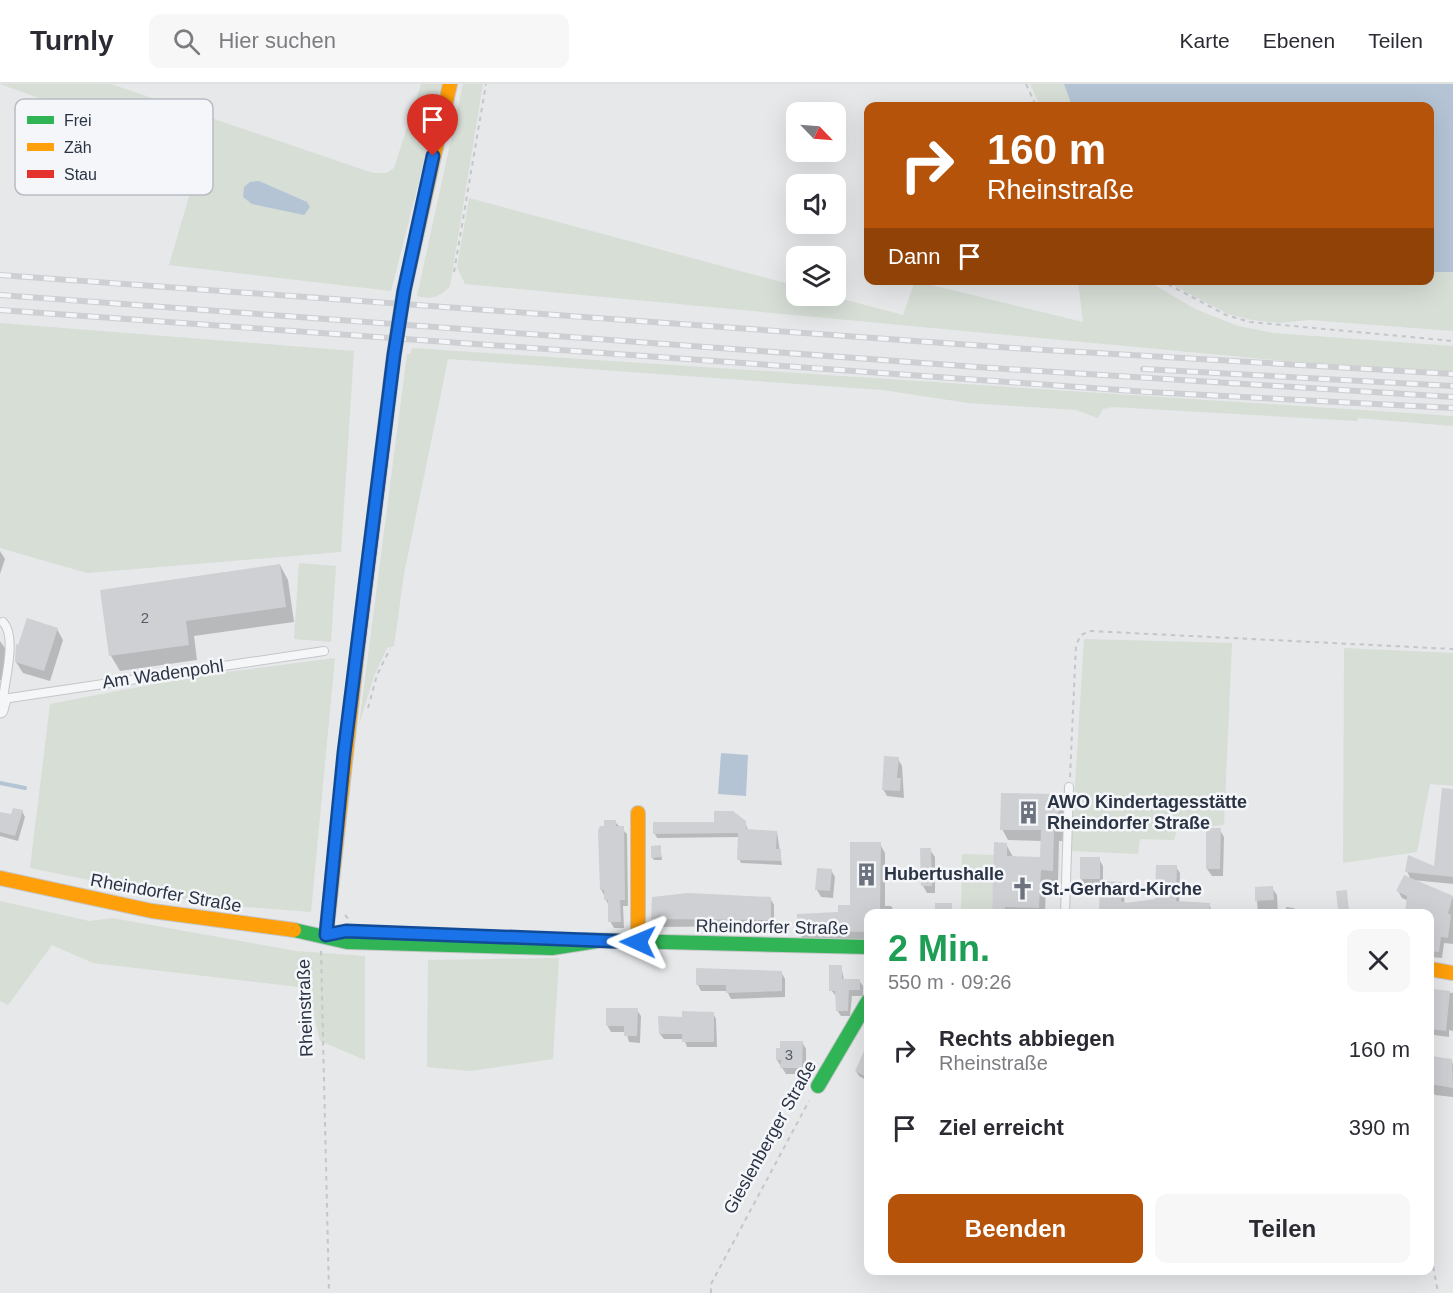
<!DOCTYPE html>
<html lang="de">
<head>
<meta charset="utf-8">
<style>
  :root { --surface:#fff; --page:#f7f7f7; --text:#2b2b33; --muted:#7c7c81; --line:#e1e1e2; --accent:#b45309 }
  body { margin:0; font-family:Arial,sans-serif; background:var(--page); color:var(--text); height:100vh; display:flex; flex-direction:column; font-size:22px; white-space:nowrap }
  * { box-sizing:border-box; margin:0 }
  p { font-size:20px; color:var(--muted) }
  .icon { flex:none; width:33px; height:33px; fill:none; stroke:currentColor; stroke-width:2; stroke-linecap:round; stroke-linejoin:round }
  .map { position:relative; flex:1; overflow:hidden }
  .panel { position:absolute; left:864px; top:825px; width:570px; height:366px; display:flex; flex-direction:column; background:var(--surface); border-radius:12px; box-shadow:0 6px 24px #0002 }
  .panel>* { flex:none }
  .guide { position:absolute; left:864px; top:18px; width:570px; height:183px; border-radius:12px; box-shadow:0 6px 24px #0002; background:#b45309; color:#fff; overflow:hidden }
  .needle { width:39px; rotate:115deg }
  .tools { position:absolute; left:786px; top:18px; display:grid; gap:12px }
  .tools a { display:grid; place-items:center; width:60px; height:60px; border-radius:12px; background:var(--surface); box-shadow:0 6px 24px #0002; font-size:30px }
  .pin { position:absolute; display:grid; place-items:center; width:51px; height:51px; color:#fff; margin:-62px -26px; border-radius:50% 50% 50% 0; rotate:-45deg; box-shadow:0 0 6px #0007 }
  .pin .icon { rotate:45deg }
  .me { position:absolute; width:66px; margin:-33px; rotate:271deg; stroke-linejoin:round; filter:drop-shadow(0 0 4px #0008) }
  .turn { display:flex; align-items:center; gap:21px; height:126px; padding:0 24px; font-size:27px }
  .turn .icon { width:78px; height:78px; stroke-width:2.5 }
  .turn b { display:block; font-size:42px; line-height:51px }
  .then { display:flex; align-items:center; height:57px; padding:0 24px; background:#0003; gap:12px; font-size:22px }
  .round { display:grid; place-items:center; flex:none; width:63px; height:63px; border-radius:12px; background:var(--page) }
  .headline { display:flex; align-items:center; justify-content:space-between; height:102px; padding:0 24px }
  h1 { font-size:36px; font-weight:700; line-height:45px; color:#1e9e55 }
  .primary-button { display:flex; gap:12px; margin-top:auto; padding:12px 24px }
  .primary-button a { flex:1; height:69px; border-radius:12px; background:var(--accent); color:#fff; font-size:24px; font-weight:700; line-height:69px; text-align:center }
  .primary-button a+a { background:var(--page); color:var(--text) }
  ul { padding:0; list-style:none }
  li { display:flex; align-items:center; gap:18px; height:78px; padding:0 24px }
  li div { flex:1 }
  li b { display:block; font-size:22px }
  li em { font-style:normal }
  header { display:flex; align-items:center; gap:36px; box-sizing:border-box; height:84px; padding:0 30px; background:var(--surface); border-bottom:2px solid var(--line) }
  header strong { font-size:28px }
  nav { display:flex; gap:33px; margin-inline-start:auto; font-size:21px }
  .search { width:420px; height:54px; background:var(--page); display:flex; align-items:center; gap:15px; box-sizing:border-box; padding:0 21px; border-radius:12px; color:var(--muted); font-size:22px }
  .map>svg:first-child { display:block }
  .green { fill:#d6ded6 }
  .water { fill:#b4c4d5 }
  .shadow { fill:#0003 }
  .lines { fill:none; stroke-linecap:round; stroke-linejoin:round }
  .stream { stroke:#b4c4d5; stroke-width:4 }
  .building { fill:#ced0d3 }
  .lane-casing { stroke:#c4c6c8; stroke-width:10 }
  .street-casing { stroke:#c4c6c8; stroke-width:17 }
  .fast-casing { stroke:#c4c6c8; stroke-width:16 }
  .slow-casing { stroke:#c4c6c8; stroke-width:16 }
  .jam-casing { stroke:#c4c6c8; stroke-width:16 }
  .path { stroke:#c5c6ca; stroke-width:2; stroke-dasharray:4.5 4.5; stroke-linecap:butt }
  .lane { stroke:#f5f6f7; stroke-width:8 }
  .street { stroke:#f5f6f7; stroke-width:15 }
  .fast { stroke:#30b455; stroke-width:14 }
  .slow { stroke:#ff9f0a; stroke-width:14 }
  .jam { stroke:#e5322d; stroke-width:14 }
  .rail-casing { stroke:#cecfd2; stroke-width:6 }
  .rail { stroke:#f4f6f9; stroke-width:4; stroke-dasharray:11; stroke-linecap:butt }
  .slow-bridge-casing { stroke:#c4c6c8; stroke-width:16; stroke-linecap:butt }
  .slow-bridge { stroke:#ff9f0a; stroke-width:14 }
  .route-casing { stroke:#114b97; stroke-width:15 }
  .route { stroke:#1a73e8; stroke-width:10 }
  .labels { text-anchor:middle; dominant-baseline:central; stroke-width:5; stroke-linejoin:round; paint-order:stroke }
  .number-label { font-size:15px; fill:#545c69 }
  .street-label { font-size:18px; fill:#2b3445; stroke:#f4f6f9 }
  .poi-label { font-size:18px; font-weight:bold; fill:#2b3445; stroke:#f4f6f9; text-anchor:start }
  .key { fill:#f4f6f9; stroke:#b8bcc3; stroke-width:1.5 }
  .key-label { font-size:16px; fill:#2b3445 }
</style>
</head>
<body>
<header>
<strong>Turnly</strong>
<div class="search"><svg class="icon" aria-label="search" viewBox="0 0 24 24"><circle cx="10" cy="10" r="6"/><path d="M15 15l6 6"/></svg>Hier suchen</div>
<nav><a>Karte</a><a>Ebenen</a><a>Teilen</a></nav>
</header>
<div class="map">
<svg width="1453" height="1209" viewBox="0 0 1453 1209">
  <rect width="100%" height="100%" fill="#e6e8ea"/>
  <g class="green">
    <polygon points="0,0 111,0 373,89 387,89 394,84 421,0 444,0 391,207 169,181 191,106 210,89 206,75"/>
    <path d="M463 0H483L450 202C440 213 431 216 417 212Z"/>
    <polygon points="1030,0 1064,0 1072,22 1040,22"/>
    <polygon points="469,114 796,202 796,212 831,212 903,231 915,197 1083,238 1078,197 1148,197 1195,225 1238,242 1273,249 1453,262 1453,288 1285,277 465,200 457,183"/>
    <polygon points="1430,188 1453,188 1453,247 1310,236 1280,239 1251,236 1228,230 1165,197 1430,196"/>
    <polygon points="0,239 354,267 341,468 87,489 0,464"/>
    <polygon points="412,264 1453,332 1453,342 1358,334 1357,337 1113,323 1103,325 1098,334 1076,326 968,319 883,306 448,275 404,490 394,562 387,564 374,592 359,641 407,270 410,270"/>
    <polygon points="299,479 336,482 331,558 294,555"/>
    <polygon points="1084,555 1232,559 1224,741 1177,746 1174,756 1140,755 1138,770 1071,767"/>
    <polygon points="1344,564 1453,569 1453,702 1430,700 1417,768 1343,779"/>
    <polygon points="335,574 311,828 208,820 30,784 50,620 196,592"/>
    <polygon points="962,770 994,771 992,829 961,830"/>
    <polygon points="0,817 89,837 112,834 296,867 365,872 365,976 320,957 307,904 93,879 52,861 8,921 0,917"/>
    <polygon points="559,874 553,975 470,987 427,983 428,876"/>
  </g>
  <g class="water">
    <polygon points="1064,0 1453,0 1453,188 1430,188 1430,22 1072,22"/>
    <polygon points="259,97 307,118 310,123 304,131 252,120 243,113 244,103 250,98"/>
    <polygon points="721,669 748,671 746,712 718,710"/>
  </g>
  <g class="shadow">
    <polygon points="0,467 5,475 0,490"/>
    <polygon points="280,481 288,496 294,538 194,552 197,576 120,587 111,572 102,507"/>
    <polygon points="57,545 63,556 50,597 23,589 16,578"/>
    <polygon points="0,557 7,567 2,597 0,596"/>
    <polygon points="898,675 902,682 904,714 887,712 883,705"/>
    <polygon points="1453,707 1453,800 1412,796 1453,814 1453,860 1444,859 1442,874 1430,873 1430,849 1435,849 1438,830 1402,814 1398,807 1411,796 1407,787 1435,785"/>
    <polygon points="1058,711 1064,722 1063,757 1059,757 1058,797 1046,797 1045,830 993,830 1006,760 1013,773 1041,774 1042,757 1008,756 1002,745"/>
    <polygon points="22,727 25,733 18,757 0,752 0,729 12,732"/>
    <polygon points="615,738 627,750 628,822 623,822 624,844 614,844 610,837 609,822 601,805"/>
    <polygon points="745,738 748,746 777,748 782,781 741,779 739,775 739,753 657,754 655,750 655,740"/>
    <polygon points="1220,746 1224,753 1223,792 1212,792 1207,785"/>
    <polygon points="880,760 885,769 885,822 891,822 896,830 868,830 868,856 803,856 798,847 852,822"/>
    <polygon points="660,763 662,776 654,776 652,773"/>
    <polygon points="922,766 930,766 935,773 935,809 927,809 923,802"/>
    <polygon points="1099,775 1103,782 1103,799 1121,799 1125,806 1124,820 1156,816 1176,783 1180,789 1179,819 1209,820 1213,830 1080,830 1080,826 1101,826 1101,802 1085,801 1081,794"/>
    <polygon points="831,786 835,793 833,814 821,813 817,806"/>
    <polygon points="1272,804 1277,811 1278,830 1258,830 1256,805"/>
    <polygon points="1346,807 1349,828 1342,829 1340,826"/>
    <polygon points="654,814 770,814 774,821 774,842 658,843 654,836"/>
    <polygon points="1286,823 1294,824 1297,830 1286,830"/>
    <polygon points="841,882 844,896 859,896 863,902 863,912 852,912 850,932 841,932 837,926 836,912 831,906"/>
    <polygon points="781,888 785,895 785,913 731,915 727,907 701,907 698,901"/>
    <polygon points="1435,907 1453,909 1453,947 1449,946 1449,953 1434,951 1431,944"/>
    <polygon points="637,926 641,932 640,959 629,958 626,948 611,948 607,941"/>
    <polygon points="713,929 716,935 717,963 687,963 684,955 664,955 660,950 684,934"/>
    <polygon points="802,958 806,965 806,990 786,990 777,976"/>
    <polygon points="868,963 868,997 859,992 856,987"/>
    <polygon points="1432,974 1451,976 1453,980 1453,1013 1435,1011 1430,1002"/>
  </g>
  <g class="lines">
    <polyline class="stream" points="0,699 25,704"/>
  </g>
  <g class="building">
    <polygon points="280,480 286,523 186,537 189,561 109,572 100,506"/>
    <polygon points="27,534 58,544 44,587 15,578 16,560 18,561"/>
    <polygon points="884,672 899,673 897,694 901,694 900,707 882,706"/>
    <polygon points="1442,704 1453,705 1453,793 1405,788 1408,771 1434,782"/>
    <polygon points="1001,709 1059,710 1058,746 1054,746 1053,787 1041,786 1039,824 1005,823 1005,830 992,830 994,758 1007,759 1007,772 1040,773 1041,746 1000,746"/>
    <polygon points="13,724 23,726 15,752 0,748 0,728 11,730"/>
    <polygon points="714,727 733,727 746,737 746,745 777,747 776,765 781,765 781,777 737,776 738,749 653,750 653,738 714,738"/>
    <polygon points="604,736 616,736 616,742 624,742 625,816 620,816 621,838 608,838 608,816 604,816 604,806 600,806 598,747 600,742 604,742"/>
    <polygon points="1206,744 1221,744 1220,785 1206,785"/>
    <polygon points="850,758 881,758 880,830 868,830 868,848 797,847 797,830 838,828 838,821 850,821"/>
    <polygon points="661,761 661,773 651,774 651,762"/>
    <polygon points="920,764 931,764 932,802 921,802"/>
    <rect x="1080" y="773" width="20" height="22"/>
    <polygon points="1156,781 1177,781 1176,817 1210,819 1209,830 1099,830 1100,797 1122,798 1121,817 1126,819 1155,815"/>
    <polygon points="817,784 832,785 830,807 815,806"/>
    <polygon points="1404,791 1453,812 1448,829 1451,831 1448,854 1441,853 1439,868 1430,867 1430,830 1405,830 1407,812 1396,807"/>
    <polygon points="1273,802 1274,816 1255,817 1255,803"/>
    <polygon points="1347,806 1348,825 1338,826 1336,807"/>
    <polygon points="688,809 771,813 771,836 651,835 652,813"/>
    <rect x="935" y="819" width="17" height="11"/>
    <polygon points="829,881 842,881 842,895 860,895 860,906 849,906 848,927 836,927 835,907 829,907"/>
    <polygon points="696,884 782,887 782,907 726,909 726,901 696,901"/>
    <polygon points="1434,905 1450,907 1446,947 1430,945"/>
    <polygon points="606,924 638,924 637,952 624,952 624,942 606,942"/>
    <polygon points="682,927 714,928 714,958 682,958 682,950 659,950 658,932 682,933"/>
    <polygon points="780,957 803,957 802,984 780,984 781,976 776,976 776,964 780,964"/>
    <polygon points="868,958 868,994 855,987"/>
    <polygon points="1431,972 1452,975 1453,1004 1430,1000"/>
  </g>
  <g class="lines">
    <defs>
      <g id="lane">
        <path d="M3 538C17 552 5 595 3 615L324 567"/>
        <polyline points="1065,830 1069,703"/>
      </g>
      <polyline id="street" points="0,615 3,615 0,626"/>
      <g id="fast">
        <polyline points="294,846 347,858 552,864 597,857"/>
        <polyline points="584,856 868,863"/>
        <polyline points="818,1002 868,917"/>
      </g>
      <g id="slow">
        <polyline points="404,207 450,0"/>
        <polyline points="638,729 638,858"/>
        <polyline points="0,794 152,827 294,846"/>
        <polyline points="326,851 358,561"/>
        <polyline points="1430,885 1453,889"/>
      </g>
      <polyline id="jam" points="358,561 394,271"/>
    </defs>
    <use href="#lane" class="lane-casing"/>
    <use href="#street" class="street-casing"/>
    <use href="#fast" class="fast-casing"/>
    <use href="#slow" class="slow-casing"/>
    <use href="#jam" class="jam-casing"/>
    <g class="path">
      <polyline points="1026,0 1036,22"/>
      <polyline points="454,188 486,0"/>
      <polyline points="1160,196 1226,231 1250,238 1453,257"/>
      <polyline points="368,624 377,591 390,565"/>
      <polyline points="1070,693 1076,561 1081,551 1090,547 1453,565"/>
      <polyline points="345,831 351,838"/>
      <polyline points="321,867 329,1209"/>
      <polyline points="1430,1165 1438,1209"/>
      <polyline points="711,1209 711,1200 809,1017"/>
    </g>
    <use href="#lane" class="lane"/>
    <use href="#street" class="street"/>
    <use href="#fast" class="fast"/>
    <use href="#slow" class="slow"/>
    <use href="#jam" class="jam"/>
    <defs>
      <g id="rail">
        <polyline points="0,191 1013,264 1453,290"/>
        <polyline points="0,211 991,284 1453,313"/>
        <polyline points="0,226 1148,308 1453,324"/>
        <polyline points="1143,285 1453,302"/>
      </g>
    </defs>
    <use href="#rail" class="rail-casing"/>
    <use href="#rail" class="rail"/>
    <defs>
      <polyline id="slow-bridge" points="394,271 404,207"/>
    </defs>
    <use href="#slow-bridge" class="slow-bridge-casing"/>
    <use href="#slow-bridge" class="slow-bridge"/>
  </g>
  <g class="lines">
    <defs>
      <polyline id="route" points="433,72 404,207 394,271 344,669 326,851 346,847 638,858"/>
    </defs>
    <use href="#route" class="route-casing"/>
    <use href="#route" class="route"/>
  </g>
  <defs>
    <symbol id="building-bare" viewBox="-9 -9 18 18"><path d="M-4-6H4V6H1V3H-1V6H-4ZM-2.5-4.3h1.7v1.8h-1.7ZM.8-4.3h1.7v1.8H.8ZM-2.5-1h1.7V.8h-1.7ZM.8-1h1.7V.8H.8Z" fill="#6c737f" stroke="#f4f6f9" stroke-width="2.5" paint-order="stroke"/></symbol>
    <symbol id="church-bare" viewBox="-9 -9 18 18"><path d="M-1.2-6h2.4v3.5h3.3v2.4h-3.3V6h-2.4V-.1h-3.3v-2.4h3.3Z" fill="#6c737f" stroke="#f4f6f9" stroke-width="2.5" paint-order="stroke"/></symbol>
  </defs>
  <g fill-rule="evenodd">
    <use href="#building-bare" x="1012" y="712" width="33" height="33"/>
    <use href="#building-bare" x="850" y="774" width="33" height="33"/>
    <use href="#church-bare" x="1006" y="788" width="33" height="33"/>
  </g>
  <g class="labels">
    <g class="number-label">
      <text x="145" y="533">2</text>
      <text x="789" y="970">3</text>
    </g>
    <g class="street-label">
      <text transform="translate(163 590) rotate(-8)">Am Wadenpohl</text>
      <text transform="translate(166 809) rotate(10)">Rheindorfer Straße</text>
      <text transform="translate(772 843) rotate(1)">Rheindorfer Straße</text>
      <text transform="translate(305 924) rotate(-92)">Rheinstraße</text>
      <text transform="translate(770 1053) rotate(-61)">Gieslenberger Straße</text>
    </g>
    <g class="poi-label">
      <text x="1047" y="718">AWO Kindertagesstätte<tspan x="1047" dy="21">Rheindorfer Straße</tspan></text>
      <text x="884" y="790">Hubertushalle</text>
      <text x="1041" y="805">St.-Gerhard-Kirche</text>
    </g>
  </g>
  <rect x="15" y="15" width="198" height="96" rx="9" class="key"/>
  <rect x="27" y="32" width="27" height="8" fill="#30b455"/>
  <rect x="27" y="59" width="27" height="8" fill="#ff9f0a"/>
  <rect x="27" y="86" width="27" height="8" fill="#e5322d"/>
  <g class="key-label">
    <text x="64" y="42">Frei</text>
    <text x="64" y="69">Zäh</text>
    <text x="64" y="96">Stau</text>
  </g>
</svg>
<div class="tools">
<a><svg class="needle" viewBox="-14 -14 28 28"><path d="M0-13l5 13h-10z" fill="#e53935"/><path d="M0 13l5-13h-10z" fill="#7c7c81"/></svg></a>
<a><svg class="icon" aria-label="sound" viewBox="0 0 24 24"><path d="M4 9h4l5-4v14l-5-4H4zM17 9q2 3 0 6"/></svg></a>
<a><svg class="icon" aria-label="layers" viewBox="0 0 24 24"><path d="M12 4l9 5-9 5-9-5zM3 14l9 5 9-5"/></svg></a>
</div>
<div class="pin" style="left:433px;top:72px;background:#d93025"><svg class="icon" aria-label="arrive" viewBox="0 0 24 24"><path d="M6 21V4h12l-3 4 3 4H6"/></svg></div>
<svg class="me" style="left:638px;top:858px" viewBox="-20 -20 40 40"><path d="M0-17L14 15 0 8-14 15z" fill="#1a73e8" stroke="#fff" stroke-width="4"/></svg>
<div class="guide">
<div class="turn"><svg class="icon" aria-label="right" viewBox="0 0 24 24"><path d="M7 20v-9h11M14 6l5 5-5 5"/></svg><div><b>160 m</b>Rheinstraße</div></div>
<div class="then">Dann<svg class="icon" aria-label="arrive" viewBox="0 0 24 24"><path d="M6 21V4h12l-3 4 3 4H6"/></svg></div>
</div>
<section class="panel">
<div class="headline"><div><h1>2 Min.</h1><p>550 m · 09:26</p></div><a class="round"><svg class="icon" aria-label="close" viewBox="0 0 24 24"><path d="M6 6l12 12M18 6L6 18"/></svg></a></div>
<ul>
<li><svg class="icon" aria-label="right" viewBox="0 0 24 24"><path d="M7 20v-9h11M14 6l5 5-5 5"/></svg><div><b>Rechts abbiegen</b><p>Rheinstraße</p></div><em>160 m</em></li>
<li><svg class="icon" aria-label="arrive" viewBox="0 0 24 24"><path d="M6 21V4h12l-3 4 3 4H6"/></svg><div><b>Ziel erreicht</b></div><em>390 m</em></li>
</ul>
<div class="primary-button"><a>Beenden</a><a>Teilen</a></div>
</section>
</div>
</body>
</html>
